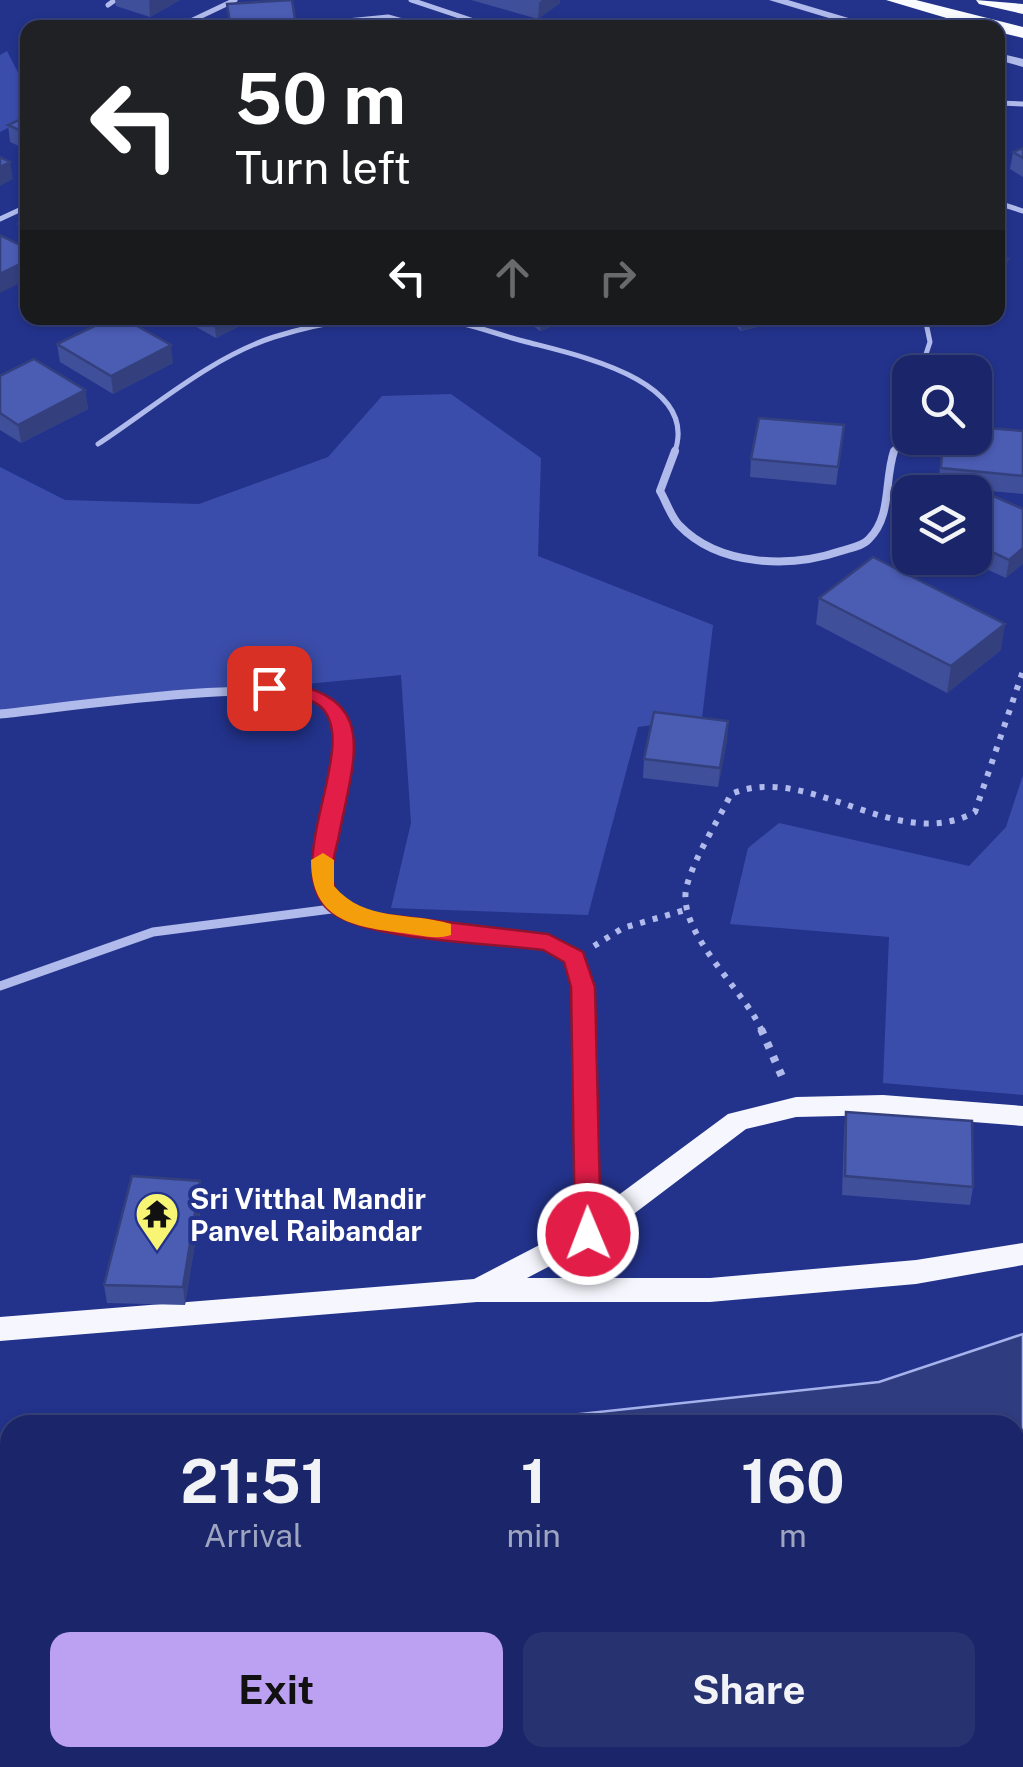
<!DOCTYPE html>
<html lang="en">
<head>
<meta charset="utf-8">
<style>
  :root { --surface:#1a2669; --page:#273271; --text:#f1f3f6; --muted:#9fa5c0; --line:#38437d; --accent:#bca0f2 }
  body { margin:0; font-family:"Public Sans",sans-serif; background:var(--page); color:var(--text); height:100vh; display:flex; flex-direction:column; font-size:38px; white-space:nowrap }
  * { box-sizing:border-box; margin:0 }
  p { font-size:32px; color:var(--muted) }
  .icon { flex:none; width:55px; height:55px; fill:none; stroke:currentColor; stroke-width:2; stroke-linecap:round; stroke-linejoin:round }
  .map { position:relative; flex:1; overflow:hidden }
  .side { position:absolute; left:0px; top:1415px; width:1025px; height:352px; display:flex; flex-direction:column; background:var(--surface); border-radius:30px 30px 0 0; box-shadow:0 2px 8px #0004,0 0 0 2px var(--line) }
  .side>* { flex:none }
  .banner { position:absolute; left:20px; top:20px; width:985px; height:305px; border-radius:20px; box-shadow:0 2px 8px #0004,0 0 0 2px var(--line); background:#202124; color:#fff; overflow:hidden }
  .fabs { position:absolute; left:892px; top:355px; display:grid; gap:20px }
  .fabs a { display:grid; place-items:center; width:100px; height:100px; border-radius:20px; background:var(--surface); box-shadow:0 2px 8px #0004,0 0 0 2px var(--line); font-size:50px }
  .pin { position:absolute; display:grid; place-items:center; width:85px; height:85px; color:#fff; margin:-42px; border-radius:20px; box-shadow:0 5px 15px #0006 }
  .me { position:absolute; width:110px; margin:-55px; rotate:359deg; stroke-linejoin:round; filter:drop-shadow(0 0 8px #0008) }
  .turn { display:flex; align-items:center; gap:35px; height:210px; padding:0 50px; font-size:45px }
  .turn .icon { width:130px; height:130px; stroke-width:2.5 }
  .turn b { display:block; font-size:70px; line-height:85px }
  .lanes { display:flex; align-items:center; height:95px; padding:0 50px; background:#0003; justify-content:center; gap:50px; direction:ltr }
  .lanes .off { opacity:.35 }
  .eta { display:flex; justify-content:space-evenly; align-items:center; height:170px; text-align:center }
  .eta b { font-size:60px; font-weight:700; line-height:70px }
  .button { display:flex; gap:20px; margin-top:auto; padding:20px 50px }
  .button a { flex:1; height:115px; border-radius:20px; background:var(--accent); color:#111; font-size:40px; font-weight:700; line-height:115px; text-align:center }
  .button a+a { background:var(--page); color:var(--text) }
  .map>svg:first-child { display:block }
  .green { fill:#3b4dab }
  .water { fill:#2f3c7f; stroke:#a5b2ec; stroke-width:2.5 }
  .lines { fill:none; stroke-linecap:round; stroke-linejoin:round }
  .path-far1 { stroke:#b1bbeb; stroke-width:6; stroke-dasharray:5 8; stroke-linecap:butt }
  .path { stroke:#b1bbeb; stroke-width:8; stroke-dasharray:6 9; stroke-linecap:butt }
  .service-far1 { stroke:#b1bbeb; stroke-width:5 }
  .service { stroke:#b1bbeb; stroke-width:8 }
  .minor-far1 { stroke:#b1bbeb; stroke-width:9 }
  .minor { stroke:#b1bbeb; stroke-width:12 }
  .tertiary { fill:#b1bbeb; fill-rule:evenodd }
  .primary { fill:#f6f7fe; fill-rule:evenodd }
  .trunk { fill:#fafbfe; fill-rule:evenodd }
  .wall { fill:#404f9a }
  .shaded-wall { fill:#34407d }
  .building { fill:#4b5cb3; stroke:#34407d; stroke-width:2.5 }
  .route { fill:#e11d48; stroke:#92132f; stroke-width:2.5 }
  .slow { fill:#f59e0b }
  .labels { text-anchor:middle; dominant-baseline:central; stroke-width:8; stroke-linejoin:round; paint-order:stroke }
  .poi-label { font-size:28px; font-weight:bold; fill:#fff; stroke:#23338c; text-anchor:start }
</style>
</head>
<body>
<div class="map">
<svg width="1023" height="1767" viewBox="0 0 1023 1767">
  <rect width="100%" height="100%" fill="#23338c"/>
  <g class="green">
    <polygon points="7,51 27,90 27,118 0,132 0,55"/>
    <polygon points="451,394 541,458 538,556 713,625 702,718 638,727 588,915 391,908 411,823 401,675 0,713 0,467 65,500 199,504 328,457 382,396"/>
    <polygon points="1023,775 1023,1095 883,1083 889,937 730,924 748,848 779,823 969,866 1006,827"/>
  </g>
  <polygon class="water" points="1023,1334 1023,1767 0,1767 0,1496 10,1494 10,1758 1015,1758 1015,1425 477,1425 879,1382"/>
  <g class="lines">
    <g class="path-far1">
      <polyline points="594,946 623,928 685,910"/>
      <path d="M762 1031C744 989 674 931 687 885 696 854 717 823 731 794 809 761 896 855 975 812L1023 671"/>
    </g>
    <polyline class="path" points="761,1029 784,1081"/>
    <g class="service-far1">
      <polyline points="411,0 495,28"/>
      <polyline points="108,5 115,0"/>
      <polyline points="176,28 235,0"/>
      <polyline points="345,28 347,21 388,17 428,28"/>
      <polyline points="646,28 678,23 695,28"/>
      <polyline points="998,103 1023,104"/>
      <polyline points="998,203 1023,211"/>
      <polyline points="0,219 28,206"/>
      <polyline points="920,372 930,342 925,318"/>
      <path d="M98 444C153 408 211 357 274 337 325 321 389 311 441 319 468 323 496 334 523 341 571 354 703 379 674 454"/>
      <polyline points="893,454 910,402"/>
    </g>
    <path class="service" d="M675 451 660 491C666 501 671 517 679 525 719 567 791 568 841 551 850 548 863 546 869 539 892 516 884 481 894 451"/>
    <g class="minor-far1">
      <path d="M0 714C53 709 295 673 326 702 352 726 340 775 334 805 327 843 310 872 337 906 412 944 504 914 575 958L583 987 584 1031"/>
      <polyline points="0,986 153,932 339,908"/>
    </g>
    <polyline class="minor" points="584,1029 588,1227"/>
    <g class="tertiary">
      <polygon points="769,0 788,0 882,28 862,28"/>
      <polygon points="998,53 1023,59 1023,67 998,60"/>
    </g>
    <polygon class="primary" points="883,1095 1023,1106 1023,1126 883,1115 796,1117 746,1129 598,1241 527,1278 710,1278 916,1260 1023,1243 1023,1265 916,1284 710,1302 477,1302 0,1341 0,1317 474,1279 578,1225 728,1114 796,1097"/>
    <g class="trunk">
      <polygon points="886,0 916,0 1023,27 1023,38 998,32 998,28 980,28"/>
      <polygon points="976,0 1023,4 1023,14 979,4"/>
    </g>
  </g>
  <g class="wall">
    <polygon points="115,0 180,0 150,17 116,6"/>
    <polygon points="471,0 560,0 560,3 538,19"/>
    <polygon points="28,116 28,150 10,142 8,125"/>
    <polygon points="1023,148 1023,177 1010,169 1013,152"/>
    <polygon points="28,219 28,245 20,241 18,224"/>
    <polygon points="180,318 255,318 216,338"/>
    <polygon points="522,318 575,318 540,331"/>
    <polygon points="728,318 792,318 741,331"/>
    <polygon points="57,344 173,363 113,394 60,362"/>
    <polygon points="0,376 85,390 88,409 21,443 0,430"/>
    <polygon points="844,425 836,485 750,477 751,459"/>
    <polygon points="1023,427 1023,494 980,490 1023,509 1006,578 962,558 975,558 975,492 960,488 938,486 943,438 1023,431"/>
    <polygon points="819,598 1001,650 947,693 816,624"/>
    <polygon points="728,721 727,740 718,787 643,778 644,759"/>
    <polygon points="846,1112 973,1187 970,1205 842,1195 844,1131"/>
    <polygon points="202,1200 185,1305 107,1303 104,1285"/>
  </g>
  <g class="shaded-wall">
    <polygon points="150,0 180,0 150,17 149,1"/>
    <polygon points="542,0 560,0 560,3 538,19 539,3"/>
    <polygon points="10,162 13,179 0,186 0,167"/>
    <polygon points="1008,259 1005,277 998,279 998,262"/>
    <polygon points="28,260 28,279 0,293 0,274"/>
    <polygon points="219,318 255,318 216,338 214,320"/>
    <polygon points="540,318 575,318 540,331"/>
    <polygon points="742,318 792,318 741,331"/>
    <polygon points="171,345 173,363 113,394 111,376"/>
    <polygon points="85,390 88,409 21,443 18,425"/>
    <polygon points="1023,548 1023,564 1006,578 1009,560"/>
    <polygon points="1005,624 1001,650 947,693 951,666"/>
    <polygon points="728,721 727,740 718,787 720,768"/>
    <polygon points="200,1181 202,1200 185,1305 183,1287"/>
  </g>
  <g class="building">
    <polygon points="292,0 296,26 231,28 227,4"/>
    <polygon points="28,116 28,134 8,125"/>
    <polygon points="1023,148 1023,158 1013,152"/>
    <polygon points="0,157 10,162 0,167"/>
    <polygon points="28,219 28,229 18,224"/>
    <polygon points="0,235 28,249 28,260 0,274"/>
    <polygon points="998,250 1008,259 998,262"/>
    <polygon points="111,318 123,318 171,345 111,376 57,344"/>
    <polygon points="34,359 85,390 18,425 0,413 0,376"/>
    <polygon points="759,418 844,425 838,467 751,459"/>
    <polygon points="975,427 1023,431 1023,476 941,468 943,438 975,438"/>
    <polygon points="966,484 1023,509 1023,548 1009,560 975,544 975,492 954,492"/>
    <polygon points="873,557 1005,624 951,666 819,598"/>
    <polygon points="654,712 728,721 720,768 644,759"/>
    <polygon points="846,1112 972,1121 973,1187 845,1176"/>
    <polygon points="132,1176 200,1181 183,1287 104,1285"/>
  </g>
  <path class="route" d="M269 681C383 692 355 752 338 840 335 853 329 873 334 886 340 901 359 907 371 913L548 934 583 952 595 987 601 1234 597 1241H579L575 1234 571 987 564 962 543 950C491 943 375 941 334 914 273 874 364 744 320 706 304 693 280 697 261 693V683Z"/>
  <path class="slow" d="M323 853 334 860V886C366 923 408 911 451 924V935C436 940 419 935 403 933 353 927 311 920 311 860Z"/>
  <defs>
    <symbol id="temple-pin" viewBox="-11 -11 22 30"><path d="M0 17L-7.5 6A9.5 9.5 0 1 1 7.5 6Z" fill="#f7f573" stroke="#23338c"/><path d="M0-6L5-2H3V0L6.5 2.5H4V6H1.5V3h-3V6H-4V2.5H-6.5L-3 0V-2H-5Z" fill="#111"/></symbol>
  </defs>
  <g fill-rule="evenodd">
    <use href="#temple-pin" x="132" y="1189" width="50" height="68"/>
  </g>
  <g class="labels">
    <g class="poi-label">
      <text x="190" y="1198">Sri Vitthal Mandir<tspan x="190" dy="32">Panvel Raibandar</tspan></text>
    </g>
  </g>
</svg>
<div class="fabs">
<a><svg class="icon" aria-label="search" viewBox="0 0 24 24"><circle cx="10" cy="10" r="6"/><path d="M15 15l6 6"/></svg></a>
<a><svg class="icon" aria-label="layers" viewBox="0 0 24 24"><path d="M12 4l9 5-9 5-9-5zM3 14l9 5 9-5"/></svg></a>
</div>
<div class="pin" style="left:269px;top:688px;background:#d93025"><svg class="icon" aria-label="arrive" viewBox="0 0 24 24"><path d="M6 21V4h12l-3 4 3 4H6"/></svg></div>
<svg class="me" style="left:588px;top:1234px" viewBox="-20 -20 40 40"><circle r="17" fill="#e11d48" stroke="#fff" stroke-width="3"/><path d="M0-11L8 9 0 5-8 9z" fill="#fff"/></svg>
<div class="banner">
<div class="turn"><svg class="icon" aria-label="left" viewBox="0 0 24 24"><path d="M17 20v-9H6M10 6l-5 5 5 5"/></svg><div><b>50 m</b>Turn left</div></div>
<div class="lanes"><svg class="icon" aria-label="left" viewBox="0 0 24 24"><path d="M17 20v-9H6M10 6l-5 5 5 5"/></svg><svg class="icon off" aria-label="ahead" viewBox="0 0 24 24"><path d="M12 20V5M6 11l6-6 6 6"/></svg><svg class="icon off" aria-label="right" viewBox="0 0 24 24"><path d="M7 20v-9h11M14 6l5 5-5 5"/></svg></div>
</div>
<section class="side">
<div class="eta">
<div><b>21:51</b><p>Arrival</p></div>
<div><b>1</b><p>min</p></div>
<div><b>160</b><p>m</p></div>
</div>
<div class="button"><a>Exit</a><a>Share</a></div>
</section>
</div>
</body>
</html>
